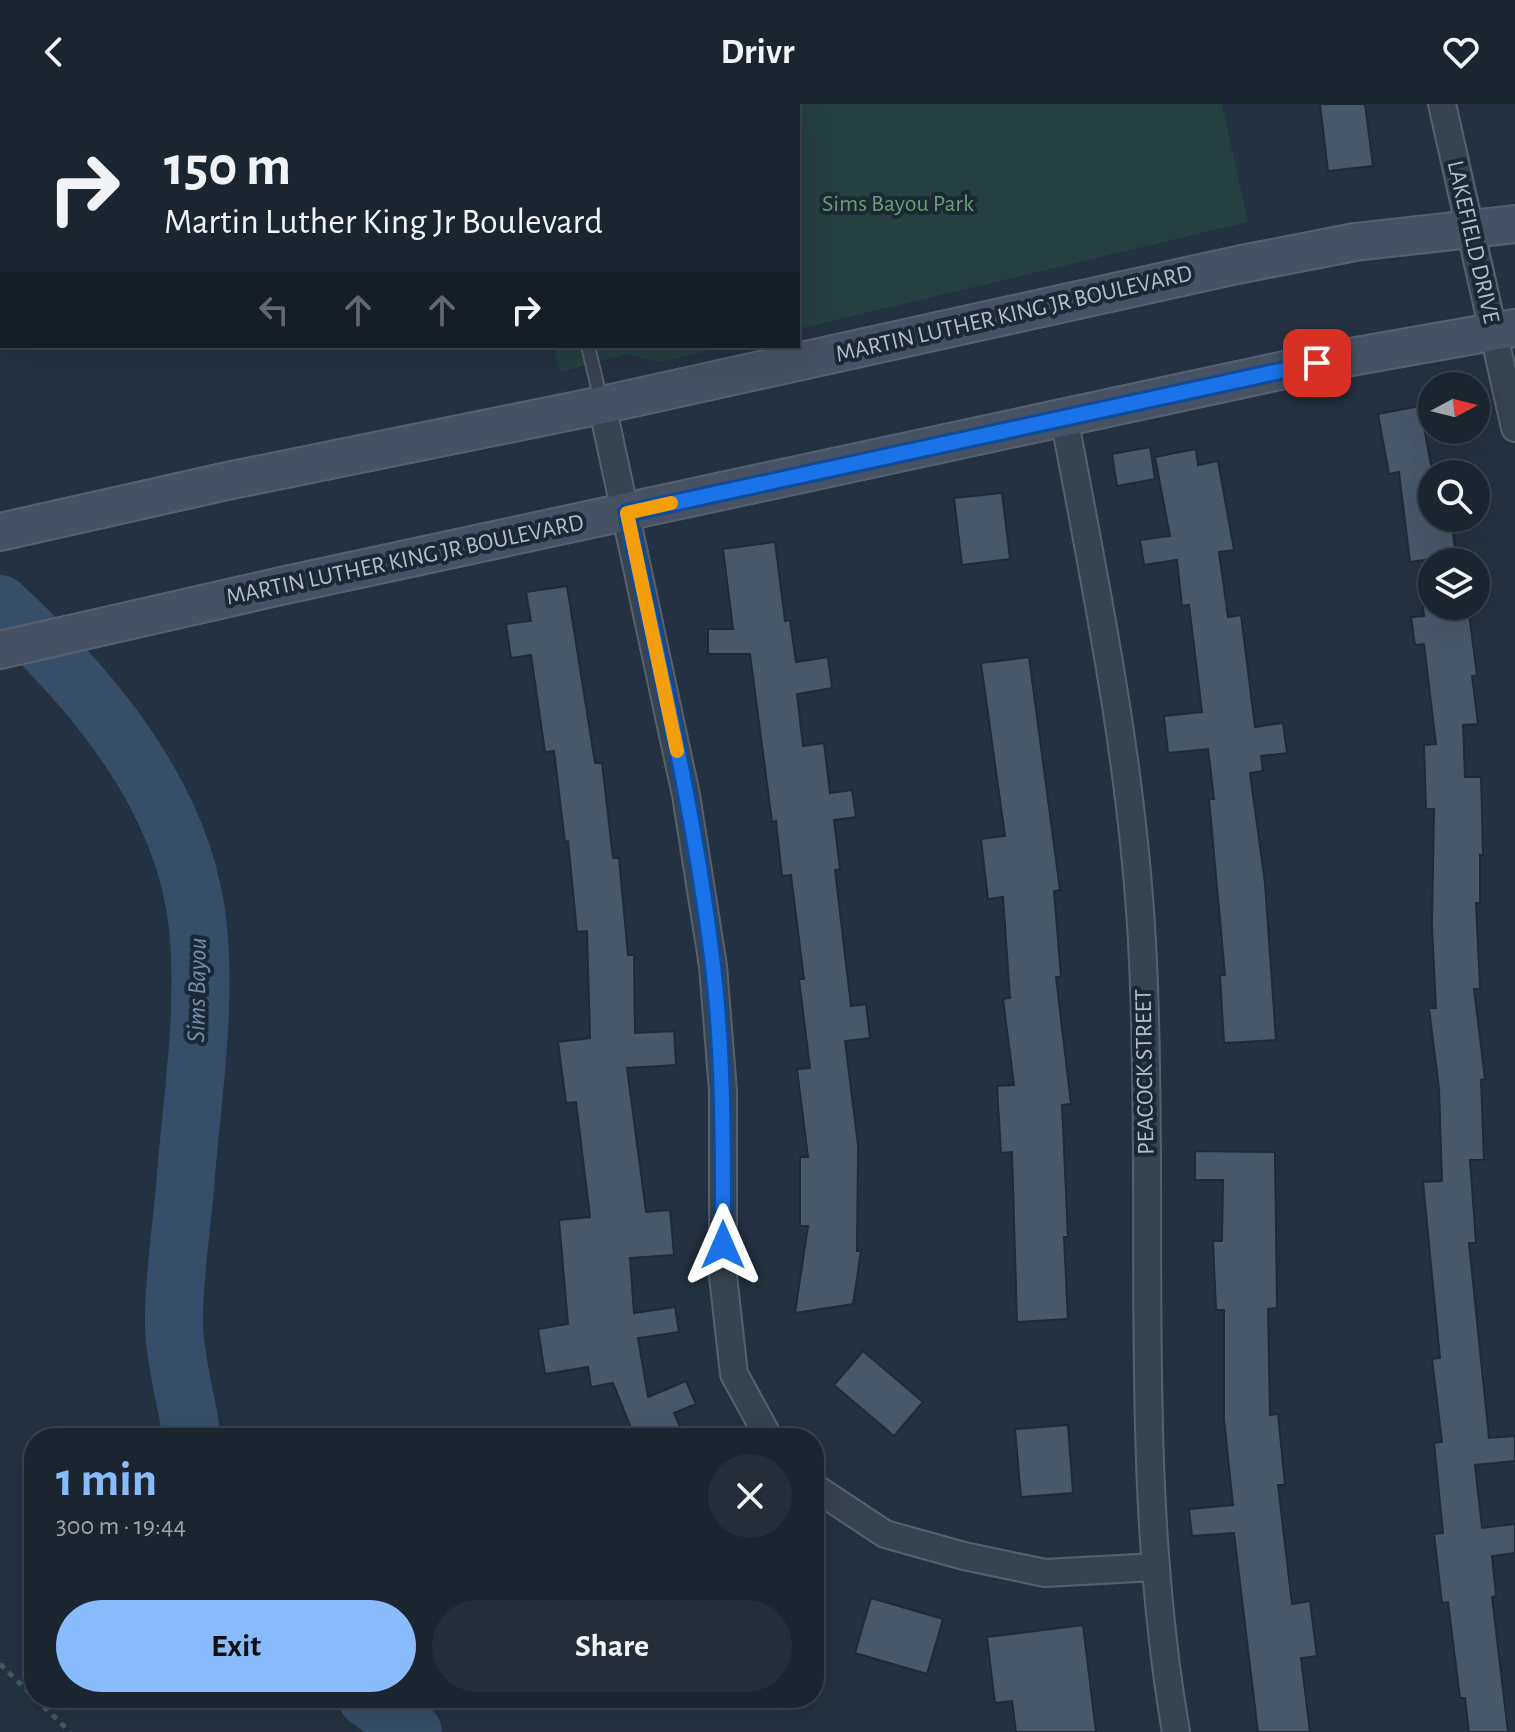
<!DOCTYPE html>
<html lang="en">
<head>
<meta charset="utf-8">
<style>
  :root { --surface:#1b2530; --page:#242d38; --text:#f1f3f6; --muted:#a0a5ab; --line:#39424c; --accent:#88bafc }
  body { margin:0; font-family:"Alegreya Sans",sans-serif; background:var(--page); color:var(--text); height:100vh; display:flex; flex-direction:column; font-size:30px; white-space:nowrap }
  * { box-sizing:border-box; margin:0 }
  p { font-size:26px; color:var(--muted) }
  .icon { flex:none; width:44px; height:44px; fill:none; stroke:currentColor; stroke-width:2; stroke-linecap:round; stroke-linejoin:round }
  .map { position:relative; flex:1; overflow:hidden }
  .panel { position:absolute; left:24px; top:1324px; width:800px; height:280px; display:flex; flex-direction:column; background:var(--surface); border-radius:32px; box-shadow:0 8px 32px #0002,0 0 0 2px var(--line) }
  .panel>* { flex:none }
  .top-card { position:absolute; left:0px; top:0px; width:800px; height:244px; box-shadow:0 8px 32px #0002,0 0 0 2px var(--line); background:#1b2530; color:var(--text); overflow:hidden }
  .needle { width:52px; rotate:83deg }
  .controls { position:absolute; left:1418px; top:268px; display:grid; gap:16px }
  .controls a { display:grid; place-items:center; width:72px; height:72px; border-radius:50%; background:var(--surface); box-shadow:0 8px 32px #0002,0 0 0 2px var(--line); font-size:40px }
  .pin { position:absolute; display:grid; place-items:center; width:68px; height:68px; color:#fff; margin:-34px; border-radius:16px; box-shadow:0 4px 12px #0006 }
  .me { position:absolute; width:88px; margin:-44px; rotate:0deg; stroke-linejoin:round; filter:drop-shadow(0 0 6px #0008) }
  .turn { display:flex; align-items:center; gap:28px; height:168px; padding:0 32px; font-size:36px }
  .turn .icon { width:104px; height:104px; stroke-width:2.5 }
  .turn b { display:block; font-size:56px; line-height:68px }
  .lanes { display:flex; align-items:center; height:76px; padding:0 32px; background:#0003; justify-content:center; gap:40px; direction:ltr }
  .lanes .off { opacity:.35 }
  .round { display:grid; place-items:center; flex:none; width:84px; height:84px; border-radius:42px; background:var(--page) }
  .headline { display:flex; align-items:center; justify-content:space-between; height:136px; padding:0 32px }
  h1 { font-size:48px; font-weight:700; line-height:60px; color:var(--accent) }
  .button { display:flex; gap:16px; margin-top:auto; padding:16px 32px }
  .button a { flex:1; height:92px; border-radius:48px; background:var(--accent); color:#111; font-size:32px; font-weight:700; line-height:92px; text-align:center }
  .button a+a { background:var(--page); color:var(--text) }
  header { display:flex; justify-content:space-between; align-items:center; height:104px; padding:0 32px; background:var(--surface); font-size:36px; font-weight:700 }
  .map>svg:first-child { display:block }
  .green { fill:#263f41 }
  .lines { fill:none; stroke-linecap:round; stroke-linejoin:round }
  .river { stroke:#374e68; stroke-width:58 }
  .building { fill:#495869; stroke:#1f2a37; stroke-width:2 }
  .lane-casing { stroke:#56616e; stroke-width:16 }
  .street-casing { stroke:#56616e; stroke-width:30 }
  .secondary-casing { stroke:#56616e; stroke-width:40 }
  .path { stroke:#445c5e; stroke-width:5; stroke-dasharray:6 6; stroke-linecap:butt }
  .lane { stroke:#384350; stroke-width:12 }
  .street { stroke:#384350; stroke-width:26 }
  .secondary { stroke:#465263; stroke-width:36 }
  .route-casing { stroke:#114b97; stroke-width:20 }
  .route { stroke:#1a73e8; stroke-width:14 }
  .slow { stroke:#f59e0b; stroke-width:14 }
  .labels { text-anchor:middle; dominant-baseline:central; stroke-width:8; stroke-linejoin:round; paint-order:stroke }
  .park-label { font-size:24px; fill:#6a9c73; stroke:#1d2835 }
  .street-label { font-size:24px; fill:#b4becb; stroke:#1d2835 }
  .water-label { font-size:26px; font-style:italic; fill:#7390af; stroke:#1d2835 }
</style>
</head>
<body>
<header><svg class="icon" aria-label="back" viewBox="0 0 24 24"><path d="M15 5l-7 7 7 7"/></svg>Drivr<svg class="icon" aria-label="heart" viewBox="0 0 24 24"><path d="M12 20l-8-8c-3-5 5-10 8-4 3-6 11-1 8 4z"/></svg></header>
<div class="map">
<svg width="1515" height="1628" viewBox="0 0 1515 1628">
  <rect width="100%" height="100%" fill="#243140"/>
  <g class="green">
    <polygon points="498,0 1222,0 1248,118 798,225 798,2"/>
    <polygon points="554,242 729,242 660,258 626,250 560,268"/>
  </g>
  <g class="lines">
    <g class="river">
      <path d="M0 500C92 584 185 694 198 823 206 905 193 989 186 1070 183 1118 173 1173 174 1221 175 1258 187 1297 192 1334"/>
      <polyline points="367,1594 413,1628"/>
    </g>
  </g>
  <g class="building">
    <polygon points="1320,0 1365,0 1373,62 1328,67"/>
    <polygon points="1420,302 1432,366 1432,414 1451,414 1456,452 1410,458 1399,368 1389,370 1378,310"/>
    <polygon points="1150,343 1155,375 1117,382 1112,350"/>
    <polygon points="1196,345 1198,361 1218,357 1234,446 1219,448 1228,513 1241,511 1255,623 1283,619 1287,649 1261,652 1263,667 1250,669 1265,779 1276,936 1224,939 1220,871 1225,871 1209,695 1214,695 1208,645 1168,649 1164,612 1202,608 1189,501 1182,502 1177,456 1144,461 1140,436 1170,432 1155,353"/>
    <polygon points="1002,389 1010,455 962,461 954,394"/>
    <polygon points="775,438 785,517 790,516 796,558 828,553 832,584 797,590 803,642 824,639 830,689 852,686 856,713 834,716 840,765 835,766 851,902 866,900 870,934 845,937 858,1041 857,1147 861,1147 853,1200 795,1209 808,1122 800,1122 800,1053 808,1053 797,965 810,964 799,875 804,875 791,771 782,772 776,717 772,718 750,550 708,550 708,525 733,525 723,445"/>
    <polygon points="567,482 595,659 602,659 613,754 619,754 628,851 634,851 635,929 674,927 676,961 627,964 646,1108 670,1106 674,1151 630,1154 634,1209 675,1203 679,1228 638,1234 648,1293 686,1277 696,1300 674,1309 685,1334 635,1334 613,1279 591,1283 588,1263 545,1270 538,1225 568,1220 559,1116 590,1113 576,998 566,999 558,938 590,934 587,827 577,828 568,737 565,738 554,647 545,648 531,551 511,554 506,520 531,517 526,488"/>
    <polygon points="1423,502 1468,502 1477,571 1472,572 1478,620 1463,621 1465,673 1481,673 1483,751 1480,751 1480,799 1476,799 1480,885 1474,885 1485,975 1481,976 1484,1056 1470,1056 1476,1139 1469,1139 1489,1334 1515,1332 1515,1357 1475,1361 1482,1424 1515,1420 1515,1449 1492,1452 1496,1492 1492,1493 1508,1628 1469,1628 1465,1594 1460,1594 1448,1498 1442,1499 1434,1430 1443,1429 1434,1339 1442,1338 1432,1255 1440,1254 1423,1078 1442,1077 1439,985 1429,904 1436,904 1432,823 1434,705 1426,705 1424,641 1436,640 1424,540 1415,541 1411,513 1424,512"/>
    <polygon points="1029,553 1060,786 1054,787 1061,873 1056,873 1071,1000 1062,1001 1068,1133 1064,1133 1068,1215 1017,1218 1012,1048 1001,1049 997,982 1014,981 1003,895 1010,894 1003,793 988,795 981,735 1005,732 981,559"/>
    <polygon points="1195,1047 1275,1048 1277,1204 1268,1205 1270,1311 1278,1310 1285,1381 1278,1381 1292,1500 1310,1497 1317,1552 1301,1554 1310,1628 1258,1628 1234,1429 1192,1432 1189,1405 1233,1401 1224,1315 1224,1206 1216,1206 1213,1137 1222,1137 1223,1076 1195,1076"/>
    <polygon points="863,1247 923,1298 894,1332 834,1281"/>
    <polygon points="1068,1321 1073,1389 1021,1393 1015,1325"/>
    <polygon points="871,1494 943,1515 927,1570 855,1549"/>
    <polygon points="1083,1521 1096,1628 1016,1628 1012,1597 995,1599 987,1533"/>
  </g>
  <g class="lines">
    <defs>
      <g id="lane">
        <polyline points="168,0 169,2"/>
        <polyline points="532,0 532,2"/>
        <polyline points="364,2 368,0"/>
        <polyline points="588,242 601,297"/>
      </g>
      <g id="street">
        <polyline points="1442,0 1515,324"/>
        <polyline points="602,301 686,691 713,862 723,987 723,1172 734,1270 769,1334"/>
        <path d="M1064 313C1098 494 1135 673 1143 858 1155 1114 1132 1374 1176 1628"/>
        <polyline points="814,1383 885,1430 964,1452 1045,1469 1156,1463"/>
      </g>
      <g id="secondary">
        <polyline points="0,428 227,377 602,301 1237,161 1355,138 1515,120"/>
        <polyline points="0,546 281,482 1317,259 1515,224"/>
      </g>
    </defs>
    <use href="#lane" class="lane-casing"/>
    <use href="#street" class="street-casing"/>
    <use href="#secondary" class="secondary-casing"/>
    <g class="path">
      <polyline points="0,1560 34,1593"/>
      <polyline points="35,1594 70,1628"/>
    </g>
    <use href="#lane" class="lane"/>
    <use href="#street" class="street"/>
    <use href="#secondary" class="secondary"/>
  </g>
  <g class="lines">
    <defs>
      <path id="route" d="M723 1141C723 1048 724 955 713 862 695 709 659 559 627 409L1317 259"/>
    </defs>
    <use href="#route" class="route-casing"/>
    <use href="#route" class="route"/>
    <polyline class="slow" points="671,399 627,409 677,647"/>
  </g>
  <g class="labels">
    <g class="park-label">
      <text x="898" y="100">Sims Bayou Park</text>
    </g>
    <g class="street-label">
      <text transform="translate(1473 138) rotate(77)">LAKEFIELD DRIVE</text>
      <text transform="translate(1014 210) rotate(-13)">MARTIN LUTHER KING JR BOULEVARD</text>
      <text transform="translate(405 456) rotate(-12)">MARTIN LUTHER KING JR BOULEVARD</text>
      <text transform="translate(1145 968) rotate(-91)">PEACOCK STREET</text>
    </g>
    <g class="water-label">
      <text transform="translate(197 886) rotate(-89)">Sims Bayou</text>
    </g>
  </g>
</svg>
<div class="controls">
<a><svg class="needle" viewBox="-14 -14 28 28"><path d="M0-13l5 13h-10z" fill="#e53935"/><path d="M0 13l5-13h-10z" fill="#a0a5ab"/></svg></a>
<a><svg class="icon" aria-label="search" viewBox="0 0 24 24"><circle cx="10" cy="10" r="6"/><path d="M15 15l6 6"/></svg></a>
<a><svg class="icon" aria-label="layers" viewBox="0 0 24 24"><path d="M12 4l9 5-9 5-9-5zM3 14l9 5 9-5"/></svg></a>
</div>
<div class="pin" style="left:1317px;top:259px;background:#d93025"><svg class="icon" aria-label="arrive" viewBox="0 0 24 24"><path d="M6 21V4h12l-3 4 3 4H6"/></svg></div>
<svg class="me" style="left:723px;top:1141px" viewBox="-20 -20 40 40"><path d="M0-17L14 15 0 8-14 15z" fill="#1a73e8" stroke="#fff" stroke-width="4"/></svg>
<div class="top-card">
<div class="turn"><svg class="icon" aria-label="right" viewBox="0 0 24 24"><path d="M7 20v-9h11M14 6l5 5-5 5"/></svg><div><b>150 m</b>Martin Luther King Jr Boulevard</div></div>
<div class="lanes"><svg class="icon off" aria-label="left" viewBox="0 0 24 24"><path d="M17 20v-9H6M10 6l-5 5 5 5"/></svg><svg class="icon off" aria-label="ahead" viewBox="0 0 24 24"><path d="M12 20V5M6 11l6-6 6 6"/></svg><svg class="icon off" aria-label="ahead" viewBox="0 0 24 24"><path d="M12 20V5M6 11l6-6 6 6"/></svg><svg class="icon" aria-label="right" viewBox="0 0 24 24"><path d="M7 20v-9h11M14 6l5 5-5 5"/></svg></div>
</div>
<section class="panel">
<div class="headline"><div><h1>1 min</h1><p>300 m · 19:44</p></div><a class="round"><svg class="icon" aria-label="close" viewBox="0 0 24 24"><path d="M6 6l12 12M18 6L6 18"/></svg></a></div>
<div class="button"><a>Exit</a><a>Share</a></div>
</section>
</div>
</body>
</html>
